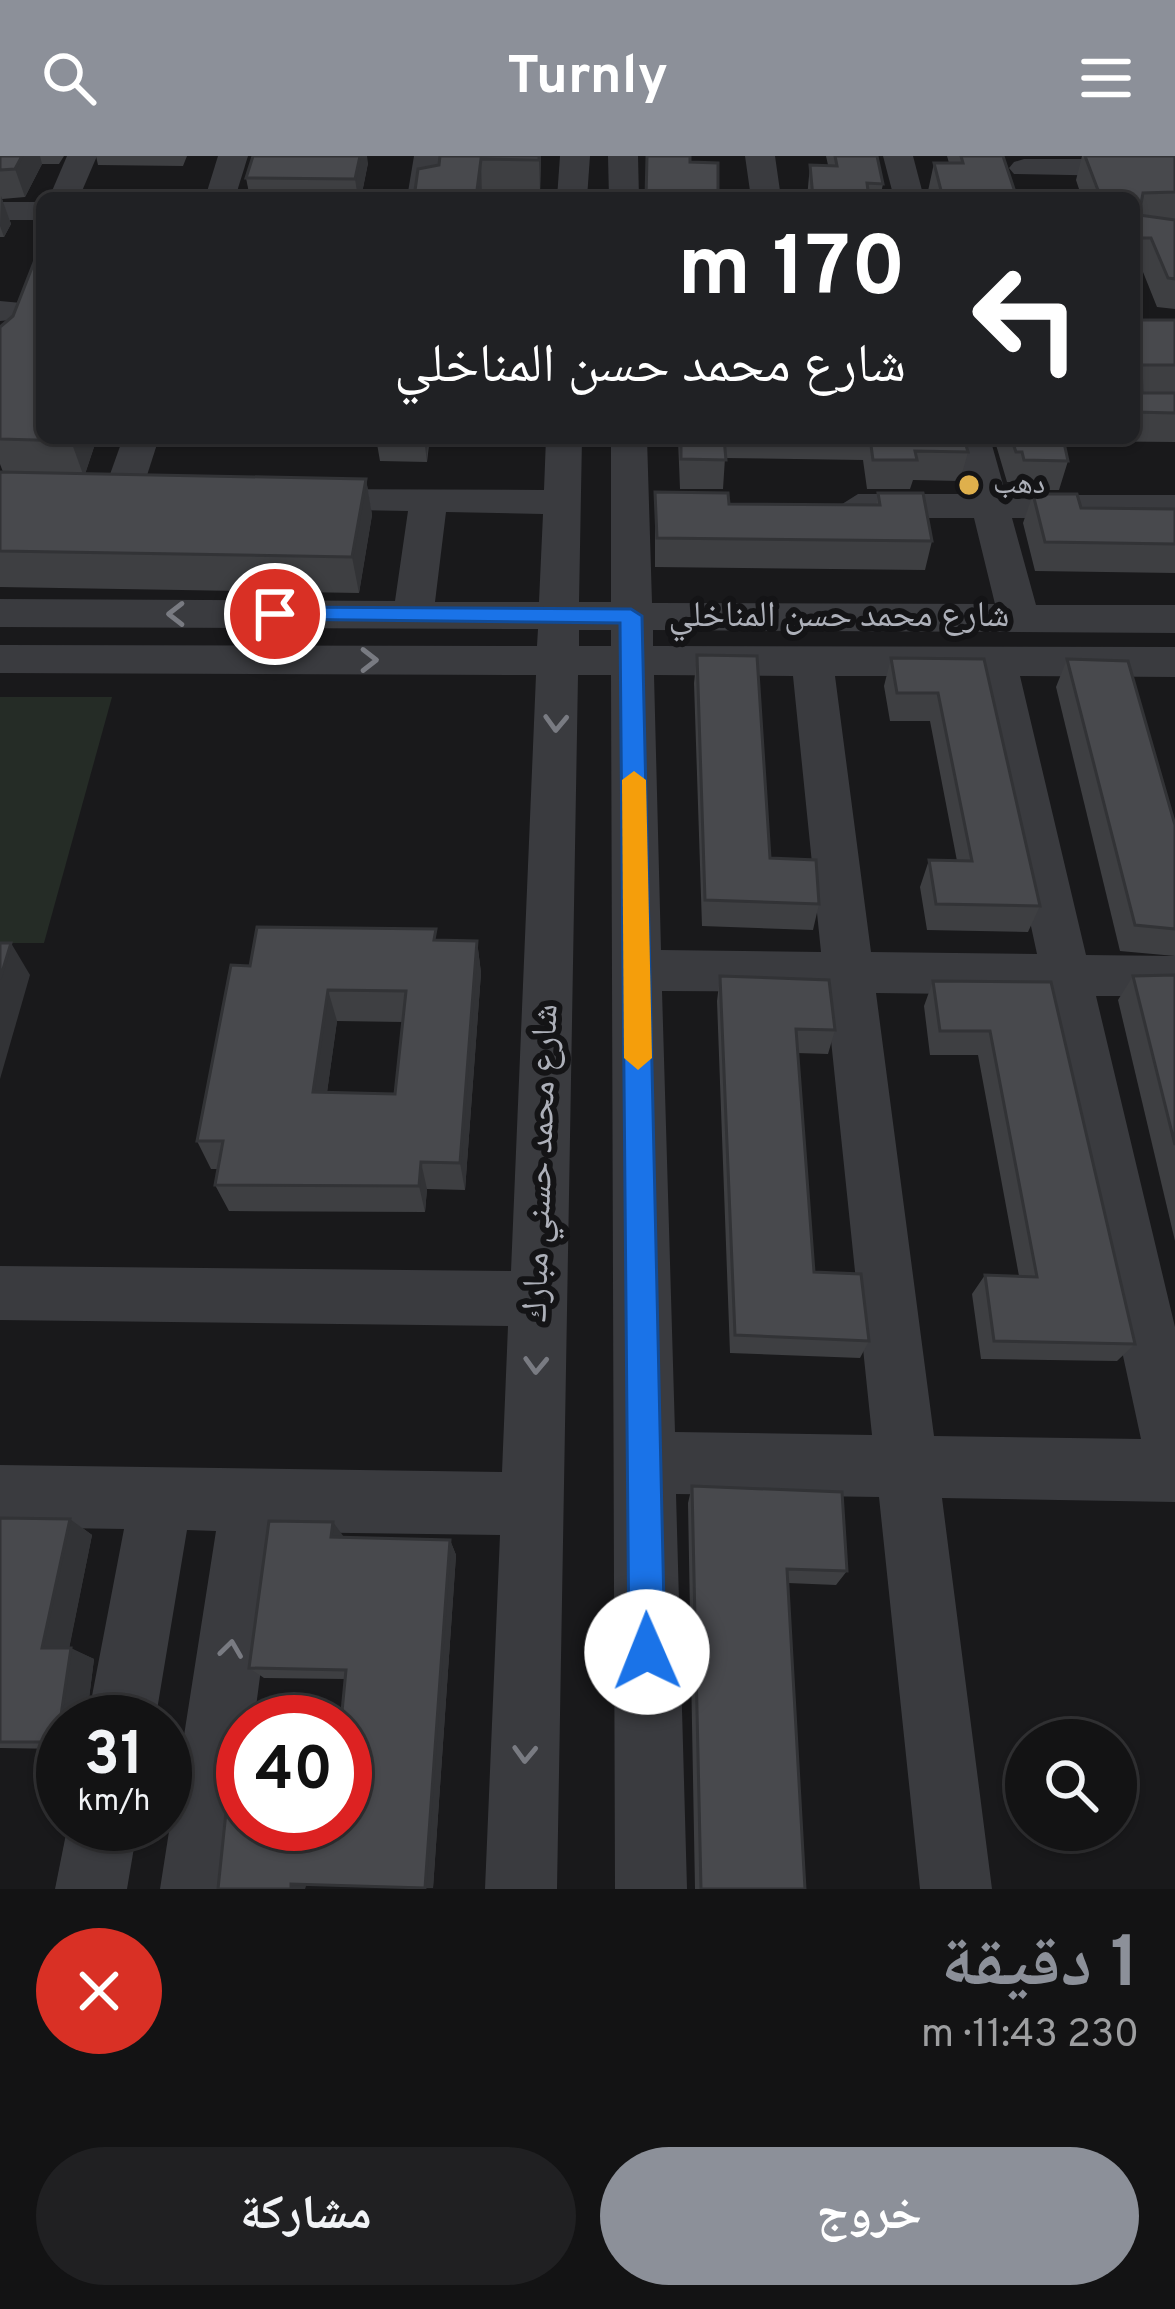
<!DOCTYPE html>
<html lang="ar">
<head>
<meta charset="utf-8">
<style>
  :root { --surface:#131314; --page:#202022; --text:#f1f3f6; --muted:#9d9ea0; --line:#323234; --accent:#8c9099 }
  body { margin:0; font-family:Overpass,"Noto Naskh Arabic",sans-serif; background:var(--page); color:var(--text); direction:rtl; height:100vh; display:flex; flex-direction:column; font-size:45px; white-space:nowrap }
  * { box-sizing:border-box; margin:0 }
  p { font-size:39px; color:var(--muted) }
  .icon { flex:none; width:66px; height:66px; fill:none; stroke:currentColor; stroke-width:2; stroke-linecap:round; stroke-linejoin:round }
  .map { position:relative; height:1733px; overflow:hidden; direction:ltr }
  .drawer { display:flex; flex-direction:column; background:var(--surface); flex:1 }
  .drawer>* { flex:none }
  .hud { position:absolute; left:36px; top:36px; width:1104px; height:252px; border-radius:18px; box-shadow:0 3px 9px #0004,0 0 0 3px var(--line); direction:rtl; background:#202124; color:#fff; overflow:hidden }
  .fabs { position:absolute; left:1005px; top:1563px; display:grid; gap:24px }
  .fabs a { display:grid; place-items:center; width:132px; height:132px; border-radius:50%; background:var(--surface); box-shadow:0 3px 9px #0004,0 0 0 3px var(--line); font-size:60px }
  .speed { position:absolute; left:36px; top:1539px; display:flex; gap:24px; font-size:60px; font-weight:700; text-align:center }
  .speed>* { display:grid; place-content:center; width:156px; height:156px; border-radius:50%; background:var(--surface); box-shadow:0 3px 9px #0004,0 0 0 3px var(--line); line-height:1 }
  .speed small { font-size:30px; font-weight:400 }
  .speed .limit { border:18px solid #d22; background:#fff; color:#111 }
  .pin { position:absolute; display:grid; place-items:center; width:102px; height:102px; color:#fff; margin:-51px; border:6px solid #fff; border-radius:50%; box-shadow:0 3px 12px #0007 }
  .me { position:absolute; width:132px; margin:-66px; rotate:359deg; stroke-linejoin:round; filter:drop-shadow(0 0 9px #0008) }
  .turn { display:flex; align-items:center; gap:42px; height:252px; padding:0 36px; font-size:54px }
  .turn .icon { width:156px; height:156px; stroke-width:2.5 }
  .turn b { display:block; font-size:84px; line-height:102px }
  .round { display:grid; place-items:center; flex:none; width:126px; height:126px; border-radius:63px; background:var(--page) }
  .head { display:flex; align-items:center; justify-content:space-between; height:204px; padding:0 36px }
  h1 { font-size:72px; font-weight:700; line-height:90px; color:var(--accent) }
  .cta { display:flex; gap:24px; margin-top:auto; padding:24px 36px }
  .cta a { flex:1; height:138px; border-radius:72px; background:var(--accent); color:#fff; font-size:48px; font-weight:700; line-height:138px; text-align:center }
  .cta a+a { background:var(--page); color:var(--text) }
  header { display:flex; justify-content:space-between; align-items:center; height:156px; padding:0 36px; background:var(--accent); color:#fff; font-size:54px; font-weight:700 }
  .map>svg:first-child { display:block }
  .green { fill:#252c26 }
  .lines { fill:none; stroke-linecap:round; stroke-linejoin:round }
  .minor { fill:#3a3b3f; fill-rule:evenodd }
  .wall { fill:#3e3f42; fill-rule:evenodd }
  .shaded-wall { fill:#323336 }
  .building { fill:#48494d; stroke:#323336; stroke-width:3; fill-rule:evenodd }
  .oneway { stroke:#797b82 }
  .route { fill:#1a73e8; stroke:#114b97; stroke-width:3 }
  .slow { fill:#f59e0b }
  .poi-dot { fill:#dfb04c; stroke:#141416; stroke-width:4.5 }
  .labels { text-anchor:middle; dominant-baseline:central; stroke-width:12; stroke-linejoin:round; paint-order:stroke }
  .far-poi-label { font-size:30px; fill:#adb0b9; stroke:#141416; text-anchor:start }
  .street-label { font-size:36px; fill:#adb0b9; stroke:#141416 }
</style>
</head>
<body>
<header><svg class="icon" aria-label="menu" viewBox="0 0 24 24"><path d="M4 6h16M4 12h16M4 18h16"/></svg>Turnly<svg class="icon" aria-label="search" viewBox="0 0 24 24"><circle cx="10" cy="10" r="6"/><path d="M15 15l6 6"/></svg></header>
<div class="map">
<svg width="1175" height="1733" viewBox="0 0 1175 1733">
  <rect width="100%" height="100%" fill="#19191b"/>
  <polygon class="green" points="0,541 112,541 44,787 0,787"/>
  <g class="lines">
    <g class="minor">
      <polygon points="67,0 97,0 79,42 49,42"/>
      <polygon points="218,0 248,0 235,42 205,42"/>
      <polygon points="414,0 444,0 437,42 407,42"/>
      <polygon points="560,0 590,0 587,42 557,42"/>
      <polygon points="608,0 638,0 639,42 609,42"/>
      <polygon points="745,0 775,0 781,42 751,42"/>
      <polygon points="883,0 913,0 924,42 894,42"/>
      <polygon points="1024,3 1175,3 1175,21 1014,18 1009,12 1014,6"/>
      <rect x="0" y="46" width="42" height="18"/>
      <polygon points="0,145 32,148 37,155 32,162 0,165"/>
      <polygon points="123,282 159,282 141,338 122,350 103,338"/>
      <path d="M546 282H582L579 446H611V282H647L652 447 995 448 974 362H858L839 350 858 338H968L954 282H990L1006 339H1175V363L1012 362 1036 449H1175V477L653 474V490L1175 491V521L1020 520 1086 799 1175 800V840H1096L1175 1171V1346L942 1342 992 1733H920L879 1341 676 1338 687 1733H615L611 519H578L557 1733H485L500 1379 279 1376 254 1566H243V1652L232 1733H160L216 1375 187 1374 155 1566H87L124 1373 0 1371V1309L502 1316 508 1170 0 1164V1110L511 1115 536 519 0 517V489L537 490 538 473 0 471V443L395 445 408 355 299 353 286 349 280 341 286 333 544 334ZM446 356 543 358 539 446H435ZM579 474H611V490H579ZM654 519 793 520 821 796 661 794ZM835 520H977L1037 798 871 796ZM662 835 826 836 872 1279 675 1276ZM876 837 1045 839 1141 1283 934 1280Z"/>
      <polygon points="68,1668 138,1668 127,1733 55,1733"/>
    </g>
  </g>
  <g class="wall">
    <polygon points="0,0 64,0 59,8 42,8 25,41 2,43 11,68 4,81 0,81"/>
    <polygon points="96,0 187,0 183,10 98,9"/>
    <polygon points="440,0 541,0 540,37 483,36 439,9"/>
    <polygon points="826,0 877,0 883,28 880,42 807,42 810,9 828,9"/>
    <polygon points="947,0 1003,0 1017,42 930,42 928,35 934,7 949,7"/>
    <polygon points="1082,0 1175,0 1175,153 1157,151 1141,111 1134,111 1134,42 1082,42 1076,24"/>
    <polygon points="368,7 361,42 250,42 246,22"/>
    <polygon points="1134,164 1175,164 1175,286 1064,285 1068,305 1059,334 1015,334 1014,326 1007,326 994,282 1134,282"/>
    <polygon points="0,171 42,282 97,282 85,318 366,323 372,359 359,437 0,431 0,316 3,316 0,308"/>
    <polygon points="376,282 498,282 497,290 429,289 427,306 380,305"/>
    <polygon points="678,282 964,282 968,296 960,325 913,324 910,333 867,333 863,304 725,302 723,333 680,333"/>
    <polygon points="655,336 729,348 876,349 878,337 932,385 925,414 655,411"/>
    <polygon points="1033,338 1081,352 1175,353 1175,417 1035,415 1023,367"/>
    <polygon points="697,499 770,702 819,748 813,774 702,770 694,527"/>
    <polygon points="891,502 984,503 1040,750 1028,776 927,774 920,731 929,704 957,705 930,565 890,565 884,530"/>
    <polygon points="1067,503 1175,669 1175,800 1120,795 1056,531"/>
    <path d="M437 784 477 785 481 817 465 1034 427 1033 425 1056 229 1055 215 1029 218 1013H211L197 985 250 810ZM337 865 403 866 395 938 327 936Z"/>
    <polygon points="1175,819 1175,1085 1118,844 1133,820"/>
    <polygon points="720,820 835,874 828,898 797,897 814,1116 869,1185 860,1202 730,1197 717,845"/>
    <polygon points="933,825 1051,826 1135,1188 1117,1205 981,1203 972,1138 985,1119 1019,1120 978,899 930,899 924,850"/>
    <polygon points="692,1330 847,1415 836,1429 788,1427 805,1733 695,1733 688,1347"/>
    <polygon points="0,1362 70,1363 92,1379 69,1492 94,1503 86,1566 63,1566 63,1593 0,1592"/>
    <polygon points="344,1381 450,1384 456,1399 433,1732 306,1728 305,1733 218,1733 345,1668 345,1523 264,1522 249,1512"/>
  </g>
  <g class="shaded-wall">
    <polygon points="22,0 40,0 42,8 25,41 15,13"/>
    <polygon points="360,0 367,0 368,7 361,42 358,42 355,23"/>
    <polygon points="539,0 541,0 540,37 539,4"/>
    <polygon points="481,3 482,42 476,42"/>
    <polygon points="1,40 11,68 4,81 0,70"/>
    <polygon points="72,282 97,282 84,321 71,285"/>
    <polygon points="424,282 428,282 427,306"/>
    <polygon points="366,323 372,359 359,437 352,401"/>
    <polygon points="477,785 481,817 465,1034 460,1007"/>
    <polygon points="11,787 30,819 0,923 0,823"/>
    <polygon points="328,834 337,865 323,965 313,936"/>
    <polygon points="421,1006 427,1033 425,1056 419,1030"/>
    <polygon points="70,1363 92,1379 67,1503 42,1492"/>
    <polygon points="333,1366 344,1381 331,1381"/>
    <polygon points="450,1384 456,1399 433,1732 425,1732"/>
    <polygon points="71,1492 94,1503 86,1566 63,1566 63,1588 57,1586"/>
    <polygon points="291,1728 306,1728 305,1733 291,1733"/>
  </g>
  <g class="building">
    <polygon points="0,0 22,0 15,13 0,14"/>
    <polygon points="253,0 360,0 355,23 246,22"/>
    <polygon points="440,0 539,0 539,4 481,3 476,42 414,42 418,13 439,9"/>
    <polygon points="647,0 690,0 690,6 718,7 718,42 646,42"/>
    <polygon points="835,0 877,0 883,28 867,27 869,42 813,42 810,9 837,10"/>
    <polygon points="961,0 1003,0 1017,42 943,42 934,7 963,7"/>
    <polygon points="1085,0 1175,0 1175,36 1143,37 1139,59 1175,64 1175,123 1168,122 1151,82 1134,82 1134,42 1101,42"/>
    <polygon points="42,86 42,282 72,282 71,285 0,283 0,171 13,160"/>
    <polygon points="1134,164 1175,164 1175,209 1141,209 1142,237 1175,237 1175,257 1134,256"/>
    <polygon points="681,282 724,282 726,304 681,303"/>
    <polygon points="870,282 964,282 968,296 915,295 917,304 873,304"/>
    <polygon points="1011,282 1063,282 1068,305 1024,304 1022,296 1016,296"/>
    <polygon points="0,316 366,323 352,401 0,395"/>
    <polygon points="655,336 728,337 729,348 880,349 878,337 923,337 932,385 657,382"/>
    <polygon points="1033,338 1077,338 1081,352 1175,353 1175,388 1045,386"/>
    <polygon points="697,499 757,500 770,702 816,704 819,748 705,744"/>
    <polygon points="891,502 984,503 1040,750 936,748 929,704 972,705 938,537 897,537"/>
    <polygon points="1067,503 1128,505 1175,669 1175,773 1135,769"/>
    <path d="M257 771 436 773 434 784 477 785 460 1007 421 1006 419 1030 215 1029 223 985H197L231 809 250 810ZM328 834 406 835 395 938 313 936Z"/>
    <polygon points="0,787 11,787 0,823"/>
    <polygon points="1175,819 1175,989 1133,820"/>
    <polygon points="720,820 829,824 835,874 796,873 814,1116 861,1118 869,1185 735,1179"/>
    <polygon points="933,825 1051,826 1135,1188 994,1185 985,1119 1037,1121 990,875 940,875"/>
    <polygon points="692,1330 842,1336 847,1415 787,1413 805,1733 701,1733"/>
    <polygon points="0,1362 70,1363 42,1492 71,1492 57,1586 0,1586"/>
    <polygon points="269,1365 333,1366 331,1381 450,1384 425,1732 291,1728 291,1733 218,1733 231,1608 243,1608 243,1668 345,1668 345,1566 341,1566 346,1514 249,1512"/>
  </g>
  <defs><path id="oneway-chevron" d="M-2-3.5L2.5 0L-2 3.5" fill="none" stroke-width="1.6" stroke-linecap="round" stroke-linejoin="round" transform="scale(3)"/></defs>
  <g class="oneway">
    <use href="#oneway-chevron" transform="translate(176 458) rotate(-180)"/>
    <use href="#oneway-chevron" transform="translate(369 504)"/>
    <use href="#oneway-chevron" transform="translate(556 567) rotate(92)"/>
    <use href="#oneway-chevron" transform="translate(536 1209) rotate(92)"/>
    <use href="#oneway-chevron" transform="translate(231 1493) rotate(-82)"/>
    <use href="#oneway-chevron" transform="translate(525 1598) rotate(92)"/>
  </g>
  <polygon class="route" points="275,451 631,453 642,460 665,1496 660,1508 647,1513 634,1508 629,1496 620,467 267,463 264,458"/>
  <polygon class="slow" points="634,615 646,624 652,902 638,914 624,902 622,624"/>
  <circle class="poi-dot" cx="969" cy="329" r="12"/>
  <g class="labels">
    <g class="far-poi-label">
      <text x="993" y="329">دهب</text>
    </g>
    <g class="street-label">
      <text x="839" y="461">شارع محمد حسن المناخلي</text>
      <text transform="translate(542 1007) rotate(-88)">شارع محمد حسني مبارك</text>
    </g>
  </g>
</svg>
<div class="fabs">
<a><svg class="icon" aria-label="search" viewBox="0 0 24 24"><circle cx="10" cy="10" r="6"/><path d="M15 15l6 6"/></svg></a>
</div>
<div class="speed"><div>31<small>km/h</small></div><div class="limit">40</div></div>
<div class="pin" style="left:275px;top:458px;background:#d93025"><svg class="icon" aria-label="arrive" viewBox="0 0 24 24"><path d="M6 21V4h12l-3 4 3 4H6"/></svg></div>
<svg class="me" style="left:647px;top:1496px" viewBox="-20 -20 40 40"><circle r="19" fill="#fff"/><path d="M0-13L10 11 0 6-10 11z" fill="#1a73e8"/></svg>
<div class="hud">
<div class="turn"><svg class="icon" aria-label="left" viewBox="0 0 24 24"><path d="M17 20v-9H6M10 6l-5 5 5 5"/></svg><div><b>170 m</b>شارع محمد حسن المناخلي</div></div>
</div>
</div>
<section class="drawer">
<div class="head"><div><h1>1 دقيقة</h1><p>230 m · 11:43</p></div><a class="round" style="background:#d93025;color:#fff"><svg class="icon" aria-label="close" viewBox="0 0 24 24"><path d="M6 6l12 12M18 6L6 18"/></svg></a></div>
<div class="cta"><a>خروج</a><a>مشاركة</a></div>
</section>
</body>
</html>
